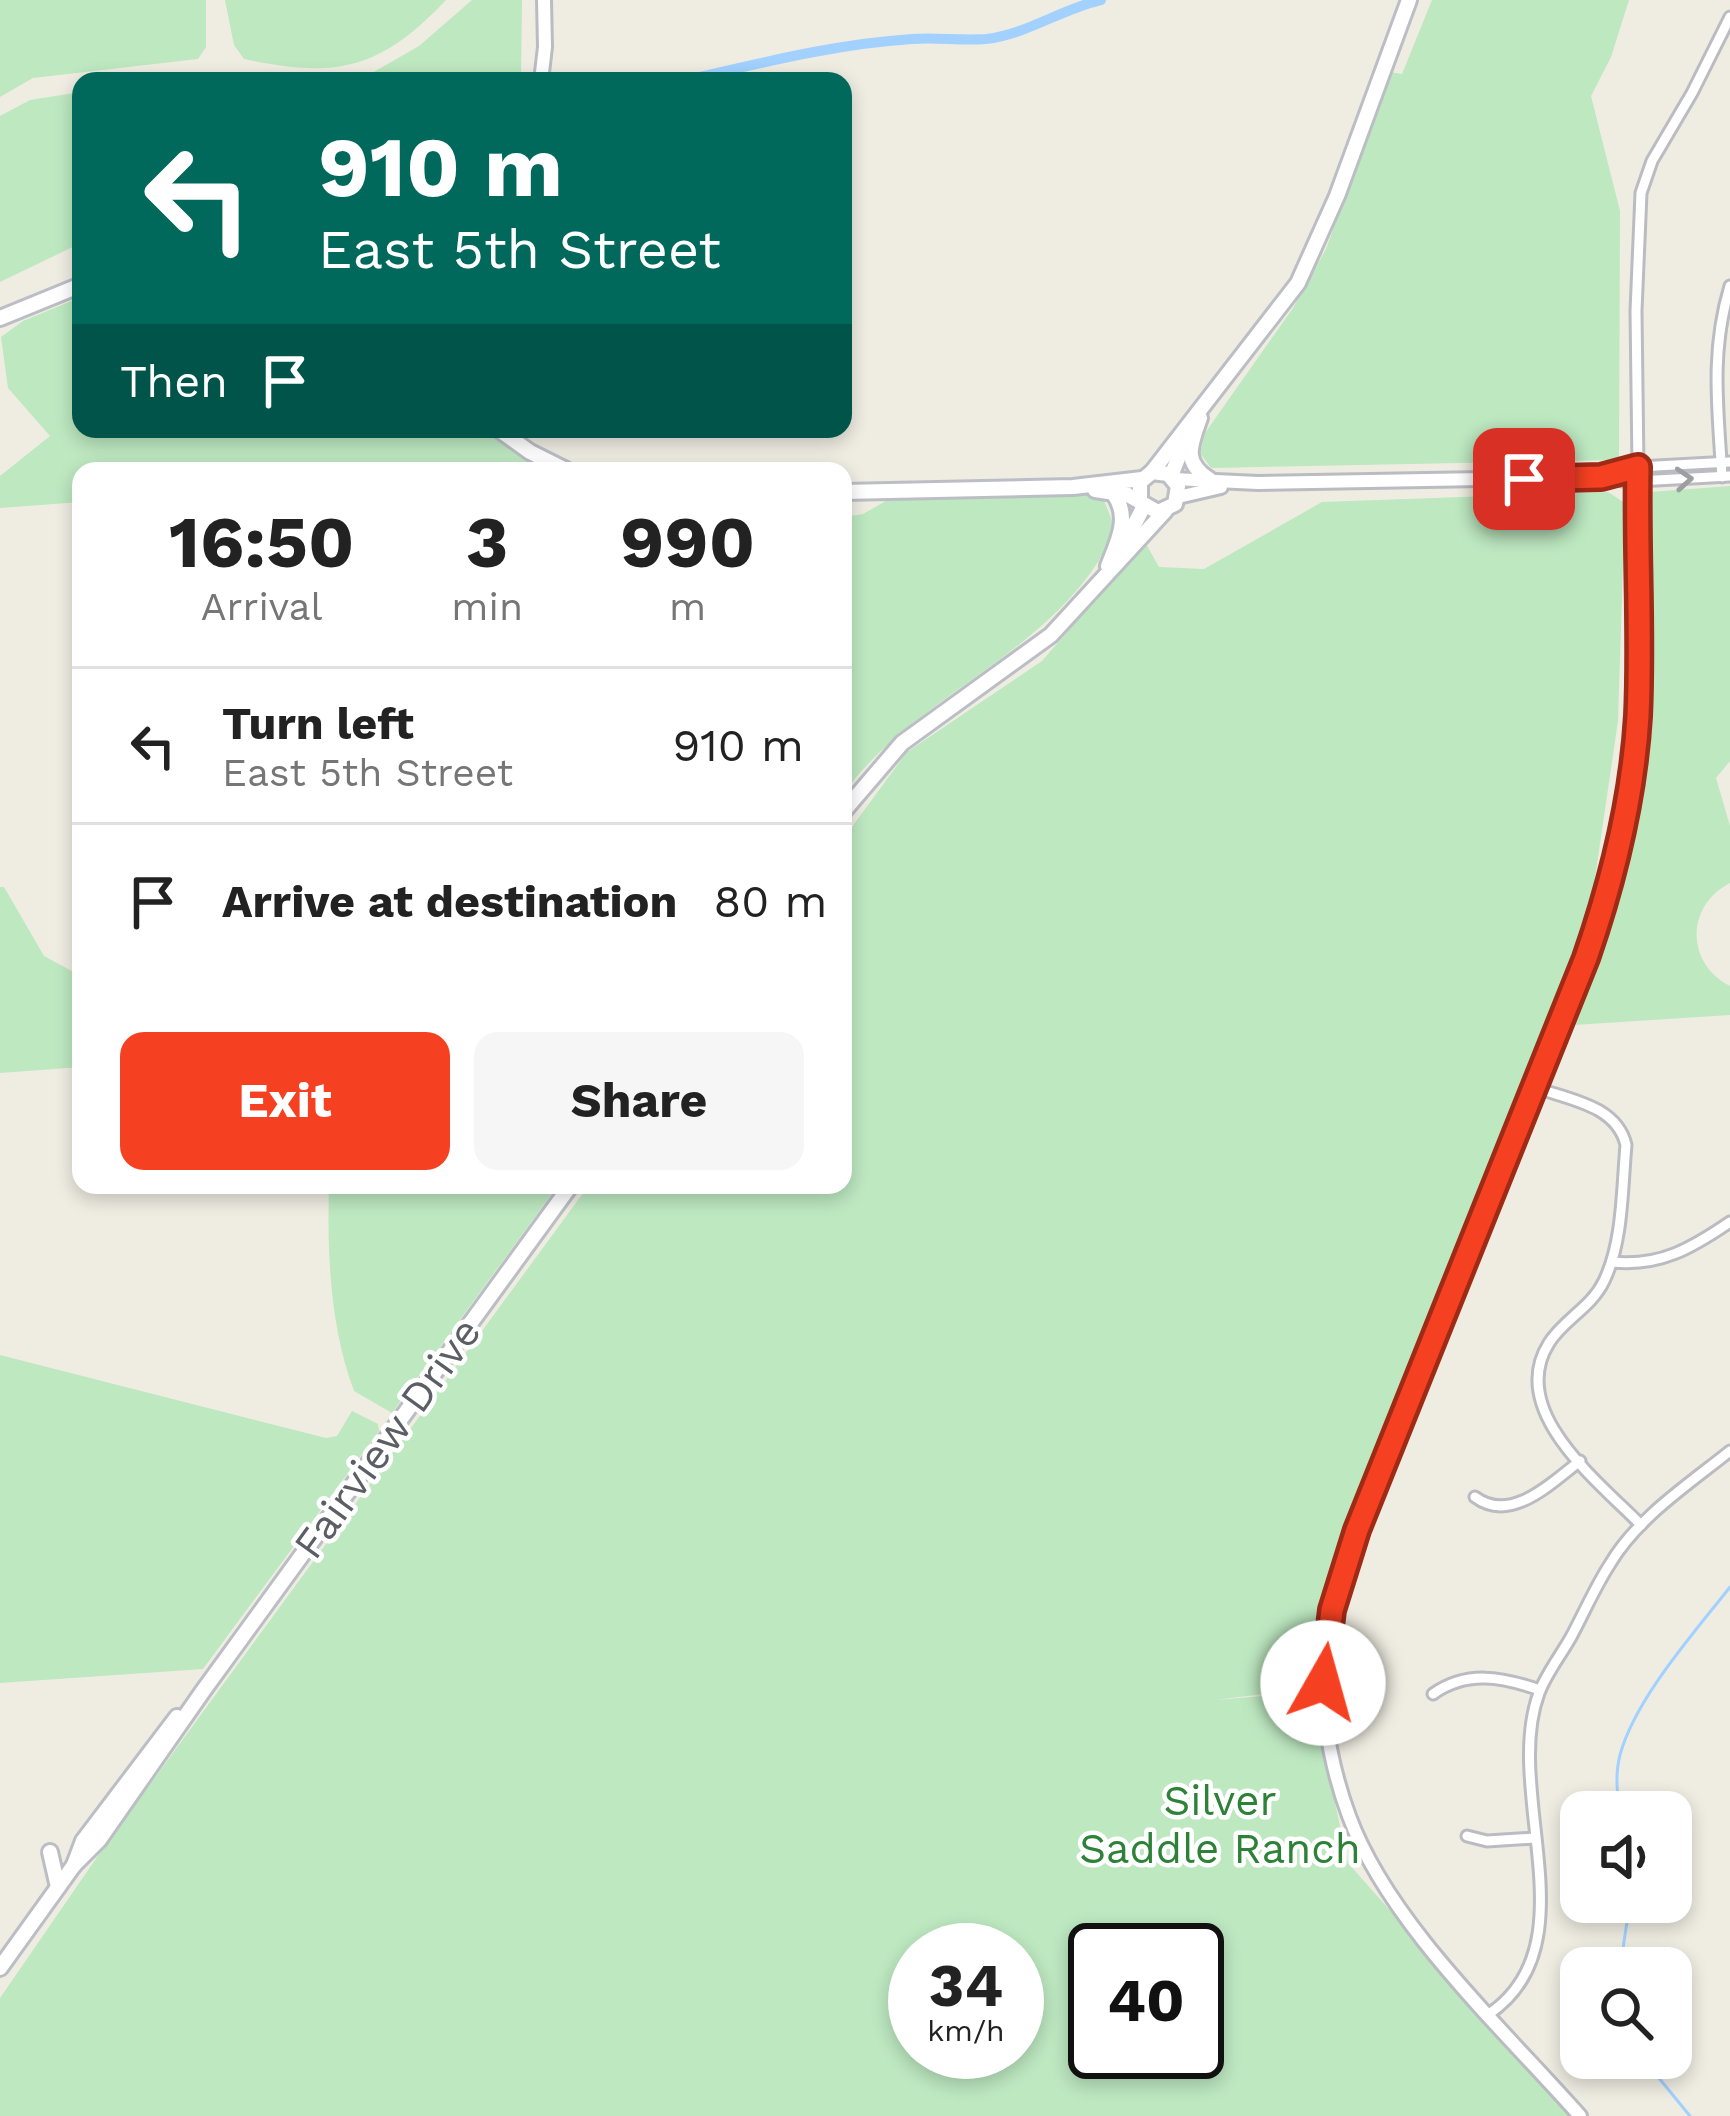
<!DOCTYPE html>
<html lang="en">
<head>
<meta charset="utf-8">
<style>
  :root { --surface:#fff; --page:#f6f6f6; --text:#222; --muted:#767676; --line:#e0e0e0; --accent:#f54022 }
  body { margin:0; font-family:"Work Sans",sans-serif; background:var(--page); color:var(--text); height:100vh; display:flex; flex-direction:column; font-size:45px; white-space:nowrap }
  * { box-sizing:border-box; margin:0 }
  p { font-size:39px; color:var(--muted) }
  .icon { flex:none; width:66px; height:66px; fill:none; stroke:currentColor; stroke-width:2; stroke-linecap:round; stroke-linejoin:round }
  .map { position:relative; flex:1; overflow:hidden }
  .panel { position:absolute; left:72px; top:462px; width:780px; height:732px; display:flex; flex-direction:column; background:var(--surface); border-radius:24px; box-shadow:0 6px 18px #0003 }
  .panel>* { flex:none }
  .top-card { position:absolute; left:72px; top:72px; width:780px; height:366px; border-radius:24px; box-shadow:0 6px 18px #0003; background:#00695c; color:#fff; overflow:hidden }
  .controls { position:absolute; left:1560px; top:1791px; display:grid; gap:24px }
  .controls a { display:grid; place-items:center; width:132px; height:132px; border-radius:24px; background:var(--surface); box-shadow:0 6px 18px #0003; font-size:60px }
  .speed { position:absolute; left:888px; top:1923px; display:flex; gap:24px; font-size:60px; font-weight:700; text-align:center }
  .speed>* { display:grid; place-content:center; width:156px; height:156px; border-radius:50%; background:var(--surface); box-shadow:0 6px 18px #0003; line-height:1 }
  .speed small { font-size:30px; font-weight:400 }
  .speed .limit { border:6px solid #111; border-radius:18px; background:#fff; color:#111 }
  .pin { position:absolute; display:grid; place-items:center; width:102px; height:102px; color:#fff; margin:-51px; border-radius:24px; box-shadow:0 6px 18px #0006 }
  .me { position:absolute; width:132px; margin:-66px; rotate:7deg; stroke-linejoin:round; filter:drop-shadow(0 0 9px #0008) }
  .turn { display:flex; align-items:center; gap:42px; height:252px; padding:0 48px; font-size:54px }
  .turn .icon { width:156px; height:156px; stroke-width:2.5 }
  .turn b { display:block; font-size:84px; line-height:102px }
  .then { display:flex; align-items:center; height:114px; padding:0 48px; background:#0003; gap:24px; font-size:45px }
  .eta { display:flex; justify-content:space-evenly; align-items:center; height:204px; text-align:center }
  .eta b { font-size:72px; font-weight:700; line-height:84px }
  .primary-button { display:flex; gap:24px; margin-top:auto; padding:24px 48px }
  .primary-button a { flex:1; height:138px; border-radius:24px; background:var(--accent); color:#fff; font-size:48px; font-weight:700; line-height:138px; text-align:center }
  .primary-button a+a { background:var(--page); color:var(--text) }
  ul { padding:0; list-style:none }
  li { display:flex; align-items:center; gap:36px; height:156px; padding:0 48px; border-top:3px solid var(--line) }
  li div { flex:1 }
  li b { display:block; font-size:45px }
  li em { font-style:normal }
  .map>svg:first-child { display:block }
  .green { fill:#bde8c0; fill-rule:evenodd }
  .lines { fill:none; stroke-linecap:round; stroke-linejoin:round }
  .stream { stroke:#a2d1ff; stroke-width:3 }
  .canal { stroke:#a2d1ff; stroke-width:10 }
  .minor-casing { stroke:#babcc2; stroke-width:15 }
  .tertiary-casing { stroke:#babcc2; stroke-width:18 }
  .secondary-casing { stroke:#bbbec5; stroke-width:20 }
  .minor { stroke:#fff; stroke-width:9 }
  .tertiary { stroke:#fff; stroke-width:12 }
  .secondary { stroke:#fff; stroke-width:14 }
  .oneway { stroke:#9d9ea2 }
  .route-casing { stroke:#9f2a16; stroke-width:30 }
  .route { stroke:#f54022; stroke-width:21 }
  .labels { text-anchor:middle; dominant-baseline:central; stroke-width:9; stroke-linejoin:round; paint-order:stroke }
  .street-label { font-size:42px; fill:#5b5e64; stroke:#fff }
  .park-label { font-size:42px; fill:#2d8237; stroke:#fff }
</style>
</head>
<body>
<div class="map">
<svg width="1730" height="2116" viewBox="0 0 1730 2116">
  <rect width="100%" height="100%" fill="#efede2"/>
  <g class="green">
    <polygon points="0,0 206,0 206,47 198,59 33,78 0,97"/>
    <path d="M225 0H446C380 70 335 79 244 59L234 45Z"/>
    <polygon points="472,0 522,0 521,81 358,81 419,46"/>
    <polygon points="1432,0 1629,0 1611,57 1591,96 1620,211 1619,460 1211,468 1200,453 1205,433 1293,308 1326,249 1390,72 1402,74"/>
    <polygon points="81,92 81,243 0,282 0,116 30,100"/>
    <polygon points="81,297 81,429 482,429 549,471 81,471 81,502 0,508 0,476 50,436 8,388 1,337 23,321"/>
    <path d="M1730 486V761L1716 778 1730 826V883C1685 906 1686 964 1730 986V1015L1574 1025C1595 958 1623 890 1636 821 1655 715 1646 603 1646 497L1650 492Z"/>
    <path d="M1608 492 1625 503 1618 721 1591 905 1542 1046 1473 1204 1333 1571 1311 1688 1215 1700 1311 1692 1348 1863 1572 2116H0V1998L104 1847 589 1185H843V839L907 752 1042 661 1145 542 1159 567 1204 569 1322 502ZM915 1950H1017V2052H915ZM1095 1950H1197V2052H1095Z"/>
    <path d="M1090 493 1103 498 1113 523 1118 524C1065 651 920 688 843 794V517L863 514 893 497Z"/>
    <polygon points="0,887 4,887 44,956 81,976 81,1067 0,1073"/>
    <path d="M329 1185H558L392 1413 354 1391C330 1327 327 1253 329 1185Z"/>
    <polygon points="0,1355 326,1438 337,1436 352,1411 378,1424 379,1431 203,1669 0,1683"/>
  </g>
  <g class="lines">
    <g class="stream">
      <path d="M1620 1812C1617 1793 1615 1774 1620 1755 1635 1699 1694 1633 1730 1587"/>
      <polyline points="1620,1968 1630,1902"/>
      <polyline points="1648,2058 1654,2072 1690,2116"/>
    </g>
    <path class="canal" d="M682 81C757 64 834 44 912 39 936 37 962 41 986 39 1028 34 1061 9 1101 0"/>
    <defs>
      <g id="minor">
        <polyline points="1730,17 1692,93 1652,161 1641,193 1636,311 1638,467 1730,462"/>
        <path d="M1722 477C1718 409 1710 352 1730 286"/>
        <polyline points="1638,481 1730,476"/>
        <path d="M1537 1088C1571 1100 1617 1106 1626 1145 1622 1189 1623 1242 1604 1281 1591 1308 1564 1319 1549 1343 1506 1411 1599 1482 1641 1525"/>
        <path d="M1612 1262C1660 1267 1692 1248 1730 1222"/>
        <path d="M1475 1497C1511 1524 1551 1483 1580 1461"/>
        <path d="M1433 1694C1467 1670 1502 1677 1540 1690"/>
        <polyline points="1467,1836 1487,1841 1535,1838"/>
        <path d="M1489 2014C1592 1944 1502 1792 1539 1693 1546 1674 1561 1655 1571 1637 1584 1613 1595 1587 1610 1564 1637 1518 1689 1484 1730 1451"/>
      </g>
      <g id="tertiary">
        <polyline points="541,81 545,47 544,0"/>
        <polyline points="1174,479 1258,483 1601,477 1638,481"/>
        <polyline points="1178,497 1221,487"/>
        <path d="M1580 2116C1504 2030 1388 1923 1349 1816 1334 1776 1323 1725 1323 1682 1324 1595 1364 1511 1396 1431 1448 1299 1506 1169 1556 1036 1573 991 1593 946 1606 900 1647 754 1635 616 1638 467L1601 477"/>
      </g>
      <g id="secondary">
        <polyline points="0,318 81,285"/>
        <path d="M1200 418C1190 446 1182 462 1210 480"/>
        <polyline points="498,429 530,452 568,471"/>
        <polyline points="1152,472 1298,283 1337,196 1409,0"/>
        <polyline points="1171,476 1187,436"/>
        <polyline points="1095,490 1128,495 1158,512 1175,504 1178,486 1168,474 1152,472 1140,482 1140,500"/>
        <polyline points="843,492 1073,487 1142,479"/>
        <polyline points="1123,546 1144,506"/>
        <path d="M1108 566C1118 541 1131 516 1113 493"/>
        <polyline points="843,812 902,743 1051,635 1165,511"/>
        <polyline points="50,1852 58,1887"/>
        <polyline points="74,1865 83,1841 177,1717"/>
        <polyline points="0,1968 74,1865 99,1840 203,1691 571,1185"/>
      </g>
    </defs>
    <use href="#minor" class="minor-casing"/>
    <use href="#tertiary" class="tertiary-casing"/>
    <use href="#secondary" class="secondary-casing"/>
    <use href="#minor" class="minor"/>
    <use href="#tertiary" class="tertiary"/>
    <use href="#secondary" class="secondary"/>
  </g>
  <defs><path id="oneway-chevron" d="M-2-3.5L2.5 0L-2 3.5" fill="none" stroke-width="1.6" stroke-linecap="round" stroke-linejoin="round" transform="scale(3)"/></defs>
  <use class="oneway" href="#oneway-chevron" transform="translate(1684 479) rotate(-4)"/>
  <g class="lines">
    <defs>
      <path id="route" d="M1323 1683 1332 1610 1357 1530 1586 958C1613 880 1633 800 1638 716 1642 633 1636 550 1638 467L1601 477 1524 479"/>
    </defs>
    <use href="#route" class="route-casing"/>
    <use href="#route" class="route"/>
  </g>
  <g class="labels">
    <g class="street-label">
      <text transform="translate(387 1438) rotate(-54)">Fairview Drive</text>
    </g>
    <g class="park-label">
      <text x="1220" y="1800">Silver<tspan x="1220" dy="48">Saddle Ranch</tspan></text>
    </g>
  </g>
</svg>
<div class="controls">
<a><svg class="icon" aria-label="sound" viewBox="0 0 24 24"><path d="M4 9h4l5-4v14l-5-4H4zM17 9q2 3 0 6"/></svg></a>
<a><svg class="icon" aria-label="search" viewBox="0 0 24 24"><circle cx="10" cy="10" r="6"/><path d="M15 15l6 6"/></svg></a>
</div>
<div class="speed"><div>34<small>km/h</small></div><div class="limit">40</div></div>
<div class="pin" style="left:1524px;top:479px;background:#d93025"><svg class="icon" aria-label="arrive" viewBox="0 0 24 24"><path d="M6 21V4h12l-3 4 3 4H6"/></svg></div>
<svg class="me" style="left:1323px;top:1683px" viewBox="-20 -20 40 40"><circle r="19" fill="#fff"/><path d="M0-13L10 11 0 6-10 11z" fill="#f54022"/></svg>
<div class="top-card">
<div class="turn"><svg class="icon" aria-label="left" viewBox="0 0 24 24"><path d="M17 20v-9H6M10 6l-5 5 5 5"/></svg><div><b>910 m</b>East 5th Street</div></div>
<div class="then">Then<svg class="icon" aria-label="arrive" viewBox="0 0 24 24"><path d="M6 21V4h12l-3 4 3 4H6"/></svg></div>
</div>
<section class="panel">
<div class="eta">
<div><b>16:50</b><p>Arrival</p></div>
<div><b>3</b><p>min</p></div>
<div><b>990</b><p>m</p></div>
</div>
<ul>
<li><svg class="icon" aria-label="left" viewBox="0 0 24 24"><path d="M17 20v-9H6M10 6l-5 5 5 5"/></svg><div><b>Turn left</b><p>East 5th Street</p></div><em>910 m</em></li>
<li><svg class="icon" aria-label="arrive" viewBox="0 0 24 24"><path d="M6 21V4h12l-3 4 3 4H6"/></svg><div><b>Arrive at destination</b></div><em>80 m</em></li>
</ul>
<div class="primary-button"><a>Exit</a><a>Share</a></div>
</section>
</div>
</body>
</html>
